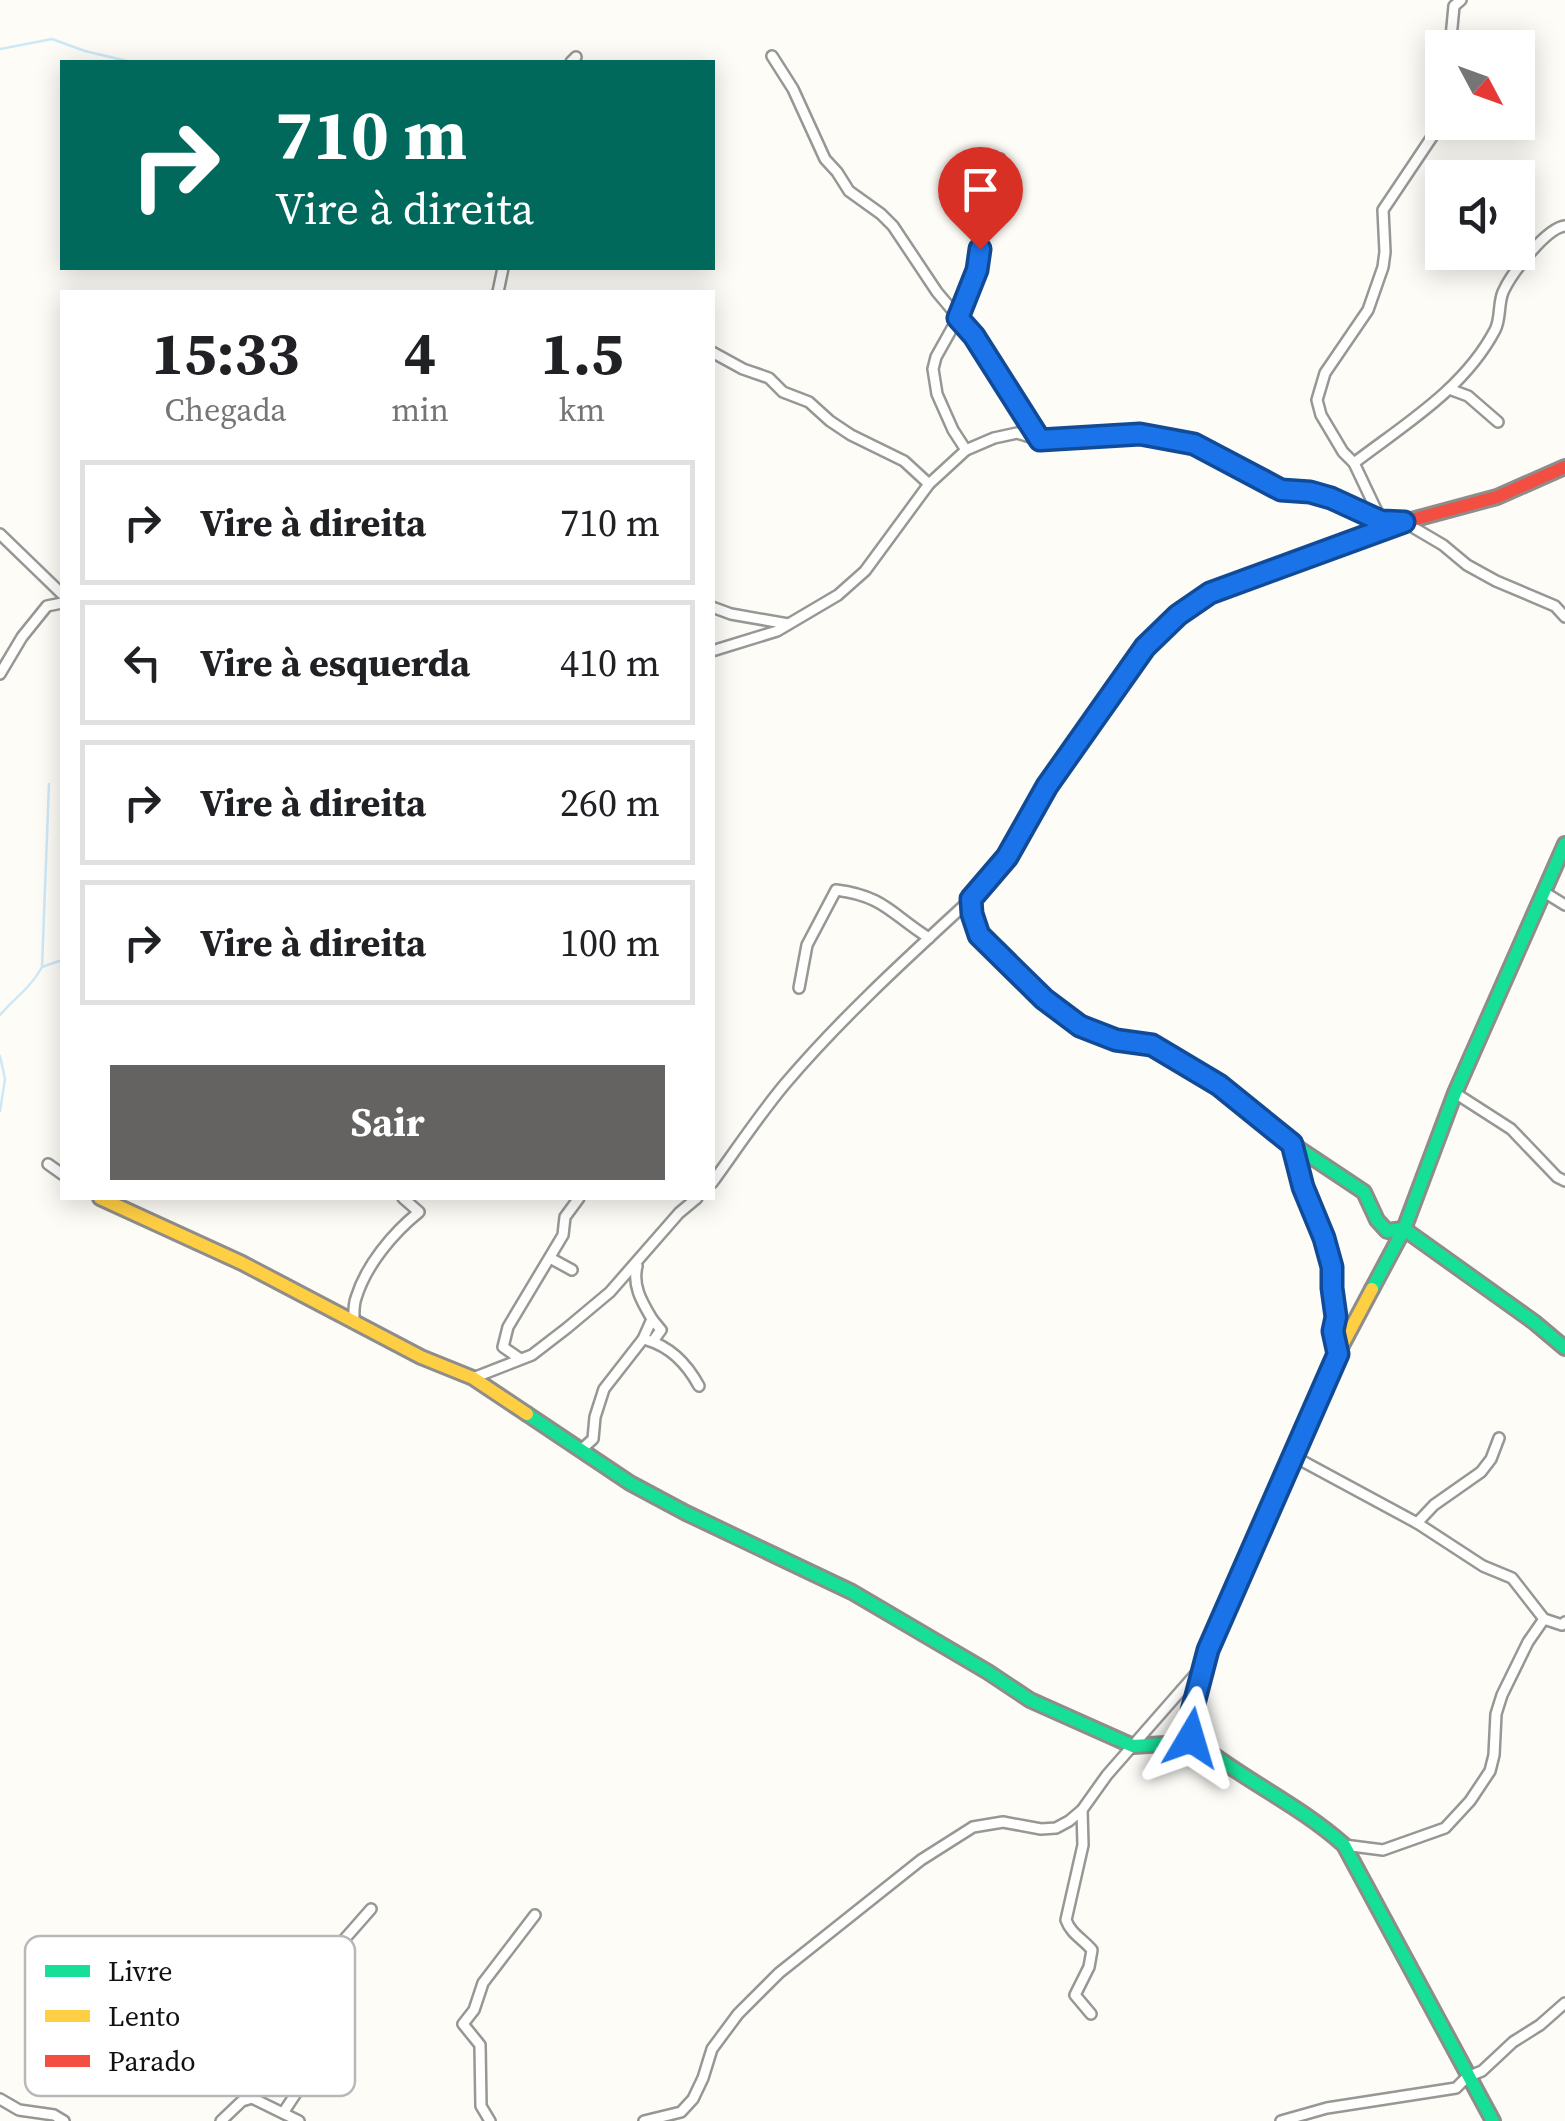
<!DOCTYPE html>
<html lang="pt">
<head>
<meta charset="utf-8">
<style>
  :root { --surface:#fff; --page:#f6f6f6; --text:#202124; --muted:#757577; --line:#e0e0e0; --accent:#646362 }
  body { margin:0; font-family:"Source Serif 4",serif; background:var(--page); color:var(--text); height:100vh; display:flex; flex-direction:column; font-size:38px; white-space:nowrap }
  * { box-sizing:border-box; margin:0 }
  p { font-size:32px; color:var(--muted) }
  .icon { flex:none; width:55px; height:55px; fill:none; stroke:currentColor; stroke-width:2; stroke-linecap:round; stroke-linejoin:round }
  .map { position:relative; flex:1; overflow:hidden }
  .panel { position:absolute; left:60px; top:290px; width:655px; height:910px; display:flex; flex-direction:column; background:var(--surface); border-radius:0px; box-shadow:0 5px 25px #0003 }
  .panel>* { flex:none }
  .top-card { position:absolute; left:60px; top:60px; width:655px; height:210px; border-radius:0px; box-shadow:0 5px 25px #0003; background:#00695c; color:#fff; overflow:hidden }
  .needle { width:65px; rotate:131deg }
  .controls { position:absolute; left:1425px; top:30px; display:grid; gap:20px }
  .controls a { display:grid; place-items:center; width:110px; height:110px; border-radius:0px; background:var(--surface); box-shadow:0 5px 25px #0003; font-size:50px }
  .pin { position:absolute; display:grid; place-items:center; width:85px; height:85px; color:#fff; margin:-102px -42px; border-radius:50% 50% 50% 0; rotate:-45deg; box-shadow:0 0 10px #0007 }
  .pin .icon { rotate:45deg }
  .me { position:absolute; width:110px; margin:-55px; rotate:7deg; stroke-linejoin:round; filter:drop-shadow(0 0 8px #0008) }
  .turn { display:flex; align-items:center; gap:35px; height:210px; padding:0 50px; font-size:45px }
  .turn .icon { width:130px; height:130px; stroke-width:2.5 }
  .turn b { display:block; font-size:70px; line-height:85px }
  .eta { display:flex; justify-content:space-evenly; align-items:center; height:170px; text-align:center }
  .eta b { font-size:60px; font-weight:700; line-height:70px }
  .cta { display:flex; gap:20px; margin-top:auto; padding:20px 50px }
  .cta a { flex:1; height:115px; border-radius:0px; background:var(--accent); color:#fff; font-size:40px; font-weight:700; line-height:115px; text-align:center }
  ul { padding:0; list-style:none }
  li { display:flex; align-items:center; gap:30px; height:125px; margin:0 20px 15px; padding:0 30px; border:5px solid var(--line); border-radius:0px }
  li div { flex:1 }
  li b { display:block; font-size:38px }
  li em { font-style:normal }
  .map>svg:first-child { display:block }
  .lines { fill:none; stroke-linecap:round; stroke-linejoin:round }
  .stream { stroke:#cde8f7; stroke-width:2.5 }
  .street-casing { stroke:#979795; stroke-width:14 }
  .fast-casing { stroke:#8e8d8b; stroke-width:18 }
  .slow-casing { stroke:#8e8d8b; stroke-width:18 }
  .jam-casing { stroke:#8e8d8b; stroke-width:18 }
  .street { stroke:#fffffe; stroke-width:9 }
  .fast { stroke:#16e098; stroke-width:12 }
  .slow { stroke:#ffcf43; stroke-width:12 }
  .jam { stroke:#f24e42; stroke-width:12 }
  .route-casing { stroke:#114b97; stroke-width:25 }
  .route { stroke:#1a73e8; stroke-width:18 }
  .key { fill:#fff; stroke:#b8b8b8; stroke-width:2.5 }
  .key-label { font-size:28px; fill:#111 }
</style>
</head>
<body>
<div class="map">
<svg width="1565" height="2121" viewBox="0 0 1565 2121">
  <rect width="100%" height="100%" fill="#fdfcf7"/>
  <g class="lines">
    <g class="stream">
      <polyline points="0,49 52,39 85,51 131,62"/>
      <polyline points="42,967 62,960"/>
      <path d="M0 1015C16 996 29 990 42 967L49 784"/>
      <polyline points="0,1056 5,1079 0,1111"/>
    </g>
    <defs>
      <g id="street">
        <polyline points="1450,48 1454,6 1461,0"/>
        <polyline points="772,56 793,89 825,159 837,172 849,191 881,214 893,226 937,292 974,336 1040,440"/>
        <polyline points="571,62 576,57"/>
        <polyline points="498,292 503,268"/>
        <polyline points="712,352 743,369 769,378 783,392 809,402 830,421 851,435 904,461 929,484"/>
        <polyline points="1449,389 1468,396 1498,422"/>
        <polyline points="966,450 953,430 937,394 933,369 936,357 964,307 977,271 983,215 1000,159"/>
        <path d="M1354 463C1405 424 1464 389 1495 330 1501 319 1498 304 1503 292 1511 274 1546 228 1565 226"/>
        <polyline points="1381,520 1354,463 1343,452 1321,415 1317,400 1325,373 1368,310 1383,267 1385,252 1383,210 1442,122"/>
        <polyline points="0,534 62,594"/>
        <polyline points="712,607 731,614 788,624"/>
        <polyline points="712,651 777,631 838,595 865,571 929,484 966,450 994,438 1017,433 1040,440 1139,435 1194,444 1281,490 1310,493 1331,499 1381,521 1404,522 1443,545 1467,565 1496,581 1555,606 1565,617"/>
        <polyline points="0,674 22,637 47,606 62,603"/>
        <polyline points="1544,892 1565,905"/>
        <path d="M799 988 807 945 836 890C884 896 891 914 929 938"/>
        <polyline points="1455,1093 1511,1129 1557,1177 1565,1181"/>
        <polyline points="1292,1144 1303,1187 1324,1238 1332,1267 1331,1288 1336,1317 1333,1331 1338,1353"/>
        <polyline points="48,1164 62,1174"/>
        <path d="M712 1183C736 1150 759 1115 785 1084 842 1017 907 958 971 899"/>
        <polyline points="550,1258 572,1270"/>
        <path d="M637 1266C632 1286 642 1302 652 1319"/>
        <path d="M354 1323C354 1315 353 1306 356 1298 366 1265 393 1233 419 1212L403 1198"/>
        <path d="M647 1340C671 1347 687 1364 699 1386"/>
        <polyline points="519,1358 503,1347 508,1327 563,1235 565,1217 579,1198"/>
        <polyline points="473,1378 532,1355 567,1328 610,1292 679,1213 697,1198"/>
        <polyline points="582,1449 593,1439 595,1417 604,1389 643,1339 652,1319 661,1330 653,1341"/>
        <polyline points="1293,1456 1417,1523 1483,1566 1512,1578 1544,1619 1562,1625 1565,1622"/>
        <polyline points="1417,1523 1434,1505 1481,1472 1491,1459 1499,1438"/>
        <path d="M1082 1810 1083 1845 1066 1920C1071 1934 1083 1939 1092 1950L1089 1967 1075 1995 1091 2014"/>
        <polyline points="1344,1845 1383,1850 1445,1828 1470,1801 1490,1771 1494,1755 1496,1714 1502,1695 1528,1642 1544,1619"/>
        <polyline points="0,2099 19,2110 54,2115 64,2121"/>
        <polyline points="283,2113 314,2066 318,2051 319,2033 332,2002 338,1978 342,1942 371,1909"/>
        <polyline points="221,2121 242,2101 252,2098 299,2121"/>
        <polyline points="490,2121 481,2106 480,2045 463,2024 474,2010 483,1983 535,1915"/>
        <polyline points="644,2121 681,2112 693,2099 703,2078 712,2049 738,2014 779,1973 921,1860 973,1827 1003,1822 1041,1829 1056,1828 1069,1821 1082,1810 1107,1775 1199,1670"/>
        <polyline points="1281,2121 1327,2108 1456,2088 1467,2077 1482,2071 1513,2042 1540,2025 1565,2003"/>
      </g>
      <g id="fast">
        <polyline points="1146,646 1047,786 1007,857 971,899 972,914 979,935 1044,999 1080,1026 1116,1040 1147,1043 1219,1085 1292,1144 1364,1192 1377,1220 1387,1231 1404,1229 1534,1322 1565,1348"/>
        <polyline points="1372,1289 1404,1229 1455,1093 1565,844"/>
        <polyline points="527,1414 630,1483 686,1513 852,1592 988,1672 1030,1700 1133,1746 1165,1744 1191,1738"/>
        <path d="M1240 1578C1217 1631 1194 1679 1191 1738 1239 1778 1297 1803 1344 1845L1493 2121"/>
      </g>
      <g id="slow">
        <polyline points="100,1198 242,1263 421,1357 473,1378 527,1414"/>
        <polyline points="1240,1578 1338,1353 1372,1289"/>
      </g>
      <polyline id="jam" points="1146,646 1178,615 1210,593 1404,522 1497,497 1565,467"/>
    </defs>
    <use href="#street" class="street-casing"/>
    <use href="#fast" class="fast-casing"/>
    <use href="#slow" class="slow-casing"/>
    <use href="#jam" class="jam-casing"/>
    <use href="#street" class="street"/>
    <use href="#fast" class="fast"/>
    <use href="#slow" class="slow"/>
    <use href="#jam" class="jam"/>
  </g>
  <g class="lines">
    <defs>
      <polyline id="route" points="980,249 977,270 958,318 974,336 1040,440 1140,434 1194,444 1281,490 1310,492 1331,498 1381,521 1404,522 1210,593 1178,615 1145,647 1047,786 1007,857 971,899 972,914 979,935 1044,999 1080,1026 1116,1040 1152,1045 1219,1085 1292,1144 1303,1187 1324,1238 1332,1267 1332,1288 1336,1317 1333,1331 1338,1354 1208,1650 1192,1711 1191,1738"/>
    </defs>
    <use href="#route" class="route-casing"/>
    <use href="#route" class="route"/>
  </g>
  <rect x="25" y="1936" width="330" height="160" rx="15" class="key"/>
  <rect x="45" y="1965" width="45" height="12" fill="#16e098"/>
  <rect x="45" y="2010" width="45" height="12" fill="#ffcf43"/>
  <rect x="45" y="2055" width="45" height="12" fill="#f24e42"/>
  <g class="key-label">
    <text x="108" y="1981">Livre</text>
    <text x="108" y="2026">Lento</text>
    <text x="108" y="2071">Parado</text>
  </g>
</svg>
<div class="controls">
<a><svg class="needle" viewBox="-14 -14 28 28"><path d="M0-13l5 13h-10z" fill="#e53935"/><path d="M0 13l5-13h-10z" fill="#757577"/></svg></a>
<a><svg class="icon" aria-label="sound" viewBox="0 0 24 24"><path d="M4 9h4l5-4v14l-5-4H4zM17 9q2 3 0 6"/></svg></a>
</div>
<div class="pin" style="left:980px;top:249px;background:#d93025"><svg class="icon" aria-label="arrive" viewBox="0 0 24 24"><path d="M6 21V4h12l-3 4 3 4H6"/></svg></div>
<svg class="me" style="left:1191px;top:1738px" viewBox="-20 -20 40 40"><path d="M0-17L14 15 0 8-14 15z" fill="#1a73e8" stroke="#fff" stroke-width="4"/></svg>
<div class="top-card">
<div class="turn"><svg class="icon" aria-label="right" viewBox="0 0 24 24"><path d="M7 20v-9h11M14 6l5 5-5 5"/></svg><div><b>710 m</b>Vire à direita</div></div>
</div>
<section class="panel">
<div class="eta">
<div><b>15:33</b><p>Chegada</p></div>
<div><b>4</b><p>min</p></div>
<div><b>1.5</b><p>km</p></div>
</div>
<ul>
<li><svg class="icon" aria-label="right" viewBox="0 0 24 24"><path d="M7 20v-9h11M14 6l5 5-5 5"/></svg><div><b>Vire à direita</b></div><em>710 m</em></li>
<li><svg class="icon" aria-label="left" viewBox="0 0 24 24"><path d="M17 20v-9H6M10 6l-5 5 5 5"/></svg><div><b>Vire à esquerda</b></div><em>410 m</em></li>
<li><svg class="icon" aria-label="right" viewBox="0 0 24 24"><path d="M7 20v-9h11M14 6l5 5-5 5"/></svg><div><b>Vire à direita</b></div><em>260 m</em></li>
<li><svg class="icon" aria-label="right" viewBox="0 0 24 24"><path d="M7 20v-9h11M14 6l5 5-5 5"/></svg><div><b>Vire à direita</b></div><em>100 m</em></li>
</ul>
<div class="cta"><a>Sair</a></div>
</section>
</div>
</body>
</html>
